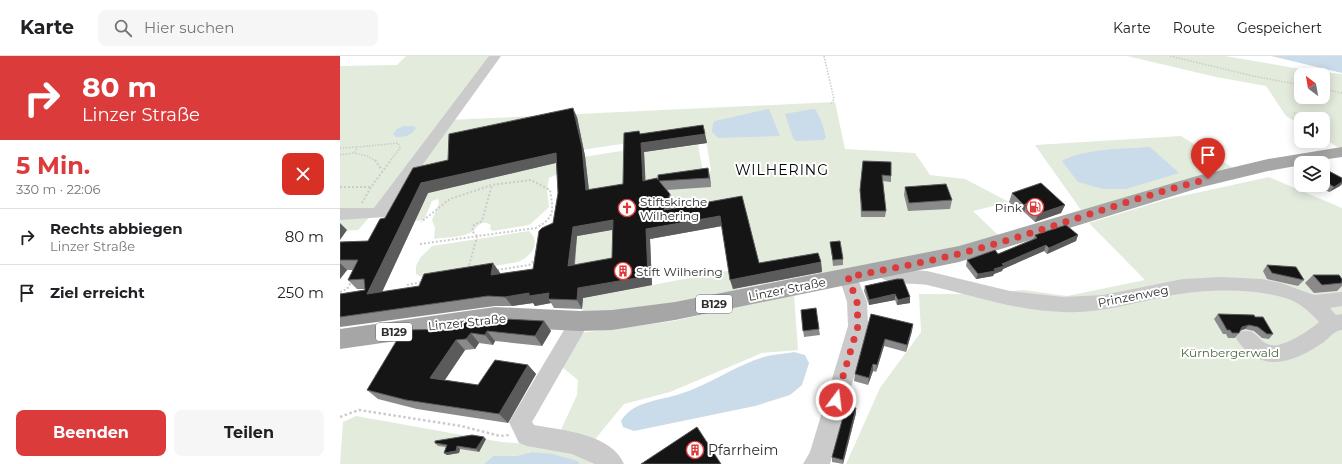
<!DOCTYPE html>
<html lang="de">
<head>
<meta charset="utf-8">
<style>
  :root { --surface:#fff; --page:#f6f6f6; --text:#202124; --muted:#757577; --line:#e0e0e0; --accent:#db3b3a }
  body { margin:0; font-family:Montserrat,sans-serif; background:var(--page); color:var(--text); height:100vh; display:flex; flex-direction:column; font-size:15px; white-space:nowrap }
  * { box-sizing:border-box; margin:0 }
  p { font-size:13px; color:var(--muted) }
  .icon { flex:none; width:22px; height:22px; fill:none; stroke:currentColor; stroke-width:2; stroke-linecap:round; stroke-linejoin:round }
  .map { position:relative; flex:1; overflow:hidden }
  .details { display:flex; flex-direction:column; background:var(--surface); width:340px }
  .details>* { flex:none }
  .hud { background:#db3b3a; color:#fff; overflow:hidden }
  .needle { width:26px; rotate:329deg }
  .buttons { position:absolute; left:954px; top:12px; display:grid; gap:8px }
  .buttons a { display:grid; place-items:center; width:36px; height:36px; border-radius:8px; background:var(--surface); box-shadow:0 2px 10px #0003; font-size:20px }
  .pin { position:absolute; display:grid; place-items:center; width:34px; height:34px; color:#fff; margin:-41px -17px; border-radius:50% 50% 50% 0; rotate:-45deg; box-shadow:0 0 4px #0007 }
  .pin .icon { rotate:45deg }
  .me { position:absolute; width:44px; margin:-22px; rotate:15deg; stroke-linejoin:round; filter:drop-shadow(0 0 3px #0008) }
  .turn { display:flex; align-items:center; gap:14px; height:84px; padding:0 16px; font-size:18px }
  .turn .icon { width:52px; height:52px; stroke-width:2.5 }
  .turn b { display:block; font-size:28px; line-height:34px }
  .round { display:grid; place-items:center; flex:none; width:42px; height:42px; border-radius:8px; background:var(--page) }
  .overview { display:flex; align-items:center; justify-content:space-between; height:68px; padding:0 16px }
  h1 { font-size:24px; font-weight:700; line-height:30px; color:var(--accent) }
  .cta { display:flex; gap:8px; margin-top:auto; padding:8px 16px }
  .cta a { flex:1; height:46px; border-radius:8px; background:var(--accent); color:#fff; font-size:16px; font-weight:700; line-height:46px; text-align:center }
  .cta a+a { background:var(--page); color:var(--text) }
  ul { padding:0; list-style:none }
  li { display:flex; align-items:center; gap:12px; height:56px; padding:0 16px; border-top:1px solid var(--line) }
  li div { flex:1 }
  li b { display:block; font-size:15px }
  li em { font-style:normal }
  header { display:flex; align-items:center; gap:24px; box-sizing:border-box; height:56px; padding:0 20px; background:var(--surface); border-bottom:1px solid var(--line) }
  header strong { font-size:19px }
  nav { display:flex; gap:22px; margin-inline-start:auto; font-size:14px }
  .search { width:280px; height:36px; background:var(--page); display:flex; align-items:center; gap:10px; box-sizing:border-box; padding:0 14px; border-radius:8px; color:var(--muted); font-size:15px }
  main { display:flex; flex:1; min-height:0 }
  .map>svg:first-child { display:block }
  .green { fill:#e3ebdd; fill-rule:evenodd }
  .water { fill:#cadbe9 }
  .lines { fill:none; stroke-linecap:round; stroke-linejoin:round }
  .path-far2 { stroke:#cbcbcb; stroke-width:1.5; stroke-dasharray:1.5 1.5; stroke-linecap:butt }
  .path-far1 { stroke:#cbcbcb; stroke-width:2; stroke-dasharray:2 2; stroke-linecap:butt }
  .path { stroke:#cbcbcb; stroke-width:2.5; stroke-dasharray:2.5 2.5; stroke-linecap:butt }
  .minor { fill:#cbcbcb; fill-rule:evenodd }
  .major { fill:#a6a6a6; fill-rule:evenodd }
  .wall { fill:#8a8a8a; fill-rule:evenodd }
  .shaded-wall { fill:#5b5b5b }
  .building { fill:#151515; stroke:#5b5b5b; fill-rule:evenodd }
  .route { stroke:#db3b3a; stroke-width:7; stroke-dasharray:0 12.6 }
  .labels { text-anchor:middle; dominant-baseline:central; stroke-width:4; stroke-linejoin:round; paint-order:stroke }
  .shield { fill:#fff; stroke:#6d6d6d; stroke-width:1 }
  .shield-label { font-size:11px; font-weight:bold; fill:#2e2e2e }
  .poi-label { font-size:12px; fill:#2e2e2e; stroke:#fff; text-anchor:start }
  .street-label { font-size:12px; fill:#2e2e2e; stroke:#fff }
  .park-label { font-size:12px; fill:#4e673e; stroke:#fff }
  .quarter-label { font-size:14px; letter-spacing:1px; fill:#000; stroke:#fff }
  .near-poi-label { font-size:14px; fill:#2e2e2e; stroke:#fff; text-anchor:start }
</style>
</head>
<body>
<header>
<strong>Karte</strong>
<div class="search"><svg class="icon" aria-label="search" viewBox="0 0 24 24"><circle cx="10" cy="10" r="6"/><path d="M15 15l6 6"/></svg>Hier suchen</div>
<nav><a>Karte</a><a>Route</a><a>Gespeichert</a></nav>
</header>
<main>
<section class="details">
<div class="hud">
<div class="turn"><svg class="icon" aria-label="right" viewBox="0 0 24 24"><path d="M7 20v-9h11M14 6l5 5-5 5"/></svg><div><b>80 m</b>Linzer Straße</div></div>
</div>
<div class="overview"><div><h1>5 Min.</h1><p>330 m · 22:06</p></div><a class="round" style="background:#d93025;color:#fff"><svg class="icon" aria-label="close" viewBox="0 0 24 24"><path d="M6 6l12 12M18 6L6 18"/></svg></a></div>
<ul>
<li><svg class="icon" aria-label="right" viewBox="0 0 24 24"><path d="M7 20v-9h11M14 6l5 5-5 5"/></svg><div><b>Rechts abbiegen</b><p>Linzer Straße</p></div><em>80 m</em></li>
<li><svg class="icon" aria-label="arrive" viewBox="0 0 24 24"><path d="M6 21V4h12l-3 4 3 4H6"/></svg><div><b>Ziel erreicht</b></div><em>250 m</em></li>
</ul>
<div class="cta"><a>Beenden</a><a>Teilen</a></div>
</section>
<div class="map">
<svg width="1002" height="408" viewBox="0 0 1002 408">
  <rect width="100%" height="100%" fill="#fff"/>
  <g class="green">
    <polygon points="66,0 153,0 45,144 18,174 0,175 0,10 57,9"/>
    <path d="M787 0H885L966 14 1002 18V91L999 92 983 82V63H961V69L946 60 926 30 876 21ZM961 19H983V41H961Z"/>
    <path d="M495 46 505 93 575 97 590 119 625 123 669 146 681 157 669 146 633 155 659 180 618 192 388 239 242 259 243 242 419 209 404 150 319 166 222 149 237 102 287 94 304 96 358 89 363 116 371 115 365 78C262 88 161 108 59 126L109 64Z"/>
    <polygon points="841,80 893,112 741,154 695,89"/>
    <path d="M220 106V117L209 122 207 134 209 151C207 153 191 168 189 169L153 175 150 173 151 169C139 162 137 174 130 177 120 182 105 181 94 183L95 172 92 164 99 147 98 143 92 145 84 164 74 165 88 137Z"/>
    <polygon points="929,121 1002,152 1002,408 506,408 540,332 581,276 579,238 631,238 684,234 727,240 805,224 749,167 828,143"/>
    <polygon points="277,173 277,211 233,219 237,180"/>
    <path d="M189 175C202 188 191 200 178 206L95 220 82 221 76 218V210L80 202 92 190Z"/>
    <polygon points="454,238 458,294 422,297 330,336 284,348 252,387 219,378 237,339 238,324 222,311 240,277 334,265"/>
    <polygon points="16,360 161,386 189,388 232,397 253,408 240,408 238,405 192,396 176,400 153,400 144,408 0,408 3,366"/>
  </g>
  <g class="water">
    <polygon points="931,0 1002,0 1002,17"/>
    <polygon points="429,53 440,80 378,82 372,76 373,67 375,65"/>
    <polygon points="473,53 476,54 482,67 486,82 483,84 456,85 453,82 445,58"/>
    <path d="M64 70H73L76 72C71 80 65 81 56 81L53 78 57 73Z"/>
    <path d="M810 91 839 117 786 133H763L738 126 722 105C745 92 783 93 810 91Z"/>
    <path d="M454 296 465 299 469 307 462 329 450 339 415 350 294 375 283 371 281 365C293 345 319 345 340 338 369 329 396 309 424 301 433 298 445 298 454 296Z"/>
    <polygon points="192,396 212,398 238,405 240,408 144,408 153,400 176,400"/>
  </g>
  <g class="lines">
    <g class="path-far2">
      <polyline points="484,0 494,43 491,48"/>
      <polyline points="830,0 913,20 961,29"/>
      <polyline points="983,33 1002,37"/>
      <polyline points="954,57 968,63"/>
      <polyline points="0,92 18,91"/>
      <polyline points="0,99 14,97"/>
      <polyline points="36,105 27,100 14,97 18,91 58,87 60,92 50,105"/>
    </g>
    <g class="path-far1">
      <polyline points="35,104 42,114"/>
      <polyline points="0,131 31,131"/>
      <polyline points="22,147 31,131 51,104"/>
      <polyline points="137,180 132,175 134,169 142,165 152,129"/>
      <path d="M80 188 196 172C216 161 213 154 210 134L191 124 152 129 110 143 81 166"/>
      <polyline points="128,213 137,181"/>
      <polyline points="157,214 189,209 195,204"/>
      <polyline points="67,229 82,226"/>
      <polyline points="0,236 7,233 12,225"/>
    </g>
    <polyline class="path" points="0,361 19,354 121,370 160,380 170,379"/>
    <g class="minor">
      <polygon points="149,0 161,0 45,161 0,164 0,152 34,152"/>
      <path d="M543 207 555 213 587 215 670 235 723 241 763 239 843 223 881 221 922 223 941 227 974 239 1002 236V250L990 252 996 259 1002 258V274C994 275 990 281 984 286 961 301 933 317 908 296 903 291 899 288 896 282L899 276C917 270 917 286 931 289 943 292 970 274 979 266 971 257 962 249 951 244 916 231 863 233 828 240 792 247 760 258 723 256 676 255 632 239 587 229 570 226 544 232 534 214L537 209Z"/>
      <polygon points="508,214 515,216 527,246 528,270 490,408 463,408 470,396 508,270 507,246 499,221 501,216"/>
      <path d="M240 257 247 259 250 265 192 366 194 369C222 374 272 378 284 408H254L232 398 187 390 179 387 169 366 233 259Z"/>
    </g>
    <polygon class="major" points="1002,91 1002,101 961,107 961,109 928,115 862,131 619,206 335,264 272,274 240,275 155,271 0,293 0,273 155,251 240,255 272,254 335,246 619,190 857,120 928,103"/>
  </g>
  <g class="wall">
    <path d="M237 61 245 100 249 134 283 128 299 75 300 78 363 69 367 87 304 96 305 124H318L368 112 371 131 327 134 330 138 333 148 331 153 402 140 419 207 481 206 482 216 393 233 382 170 310 183 312 229 243 242 242 253 214 252 211 247 195 250 193 247 172 250H155L0 271V238L25 234V233H17L8 224 13 214H7L0 223V186L28 185 45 162 108 104ZM216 107 218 137 213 167 193 213 160 218V217L153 207 79 230 42 236 88 137ZM272 174V202L235 209 237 180Z"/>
    <polygon points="523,105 551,120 551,126 543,125 546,155 545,161 521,161 520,134"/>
    <polygon points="983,112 1000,130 989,136 976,129 983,129"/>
    <polygon points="565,131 612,144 610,153 568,155 564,139"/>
    <polygon points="672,137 725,149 721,157 695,166 684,156 681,157 669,146"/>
    <polygon points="695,179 738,179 736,185 707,198 704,195 663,213 662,215 654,218 653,220 636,223 626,210 627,204 658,198 693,183"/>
    <polygon points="490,186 503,203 503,209 493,210 491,191"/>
    <polygon points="927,209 964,224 958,230 927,223 923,215"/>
    <polygon points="973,219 1002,223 1002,230 997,235 974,237 965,227"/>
    <polygon points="557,223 570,247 557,249 555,244 529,249 524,235 525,230"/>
    <polygon points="461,254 479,273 480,279 464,281"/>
    <polygon points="531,258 572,275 566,296 544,290 536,316 533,315 528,329 514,325 515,318"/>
    <polygon points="878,258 915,261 933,278 929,283 922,282 914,275 905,273 900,275 899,277 895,282 888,282 886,278 883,278 874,263"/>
    <polygon points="204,265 211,275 202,290 155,285 153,289 139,287 135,293 125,294 105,324 138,329 188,309 196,318 168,367 77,353 38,343 27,334 117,273"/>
    <polygon points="516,357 503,408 492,406 492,401"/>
    <polygon points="146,383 139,396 120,393 119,397 107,399 104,397 106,391 98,390 95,387"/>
  </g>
  <g class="shaded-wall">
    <polygon points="233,52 237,61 245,100 250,144 246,134"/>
    <polygon points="363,69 367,87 304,96 306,134 303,125 299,75 302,84"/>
    <polygon points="216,97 220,106 88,137 37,247 27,238 81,127"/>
    <polygon points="368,112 370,121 371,131 369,122"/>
    <polygon points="1002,126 1002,128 1000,130 989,136 994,131"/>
    <polygon points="330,138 333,148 327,164 324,154"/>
    <polygon points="687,147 684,156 681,157 684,149"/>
    <polygon points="725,149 721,157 695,166 698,158"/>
    <polygon points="380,160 382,170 310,183 312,229 243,242 242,253 237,244 238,232 306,173"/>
    <polygon points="273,164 277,173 237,180 233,219 228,210 233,171"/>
    <polygon points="0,167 7,174 0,184"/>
    <polygon points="738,179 736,185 707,198 709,192"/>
    <polygon points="706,189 704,195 663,213 662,215 654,218 653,220 636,223 638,218 654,213 662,208"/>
    <polygon points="481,206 482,216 393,233 390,224"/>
    <polygon points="0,207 7,214 0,223"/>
    <polygon points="153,207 160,217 158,229 151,219"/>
    <polygon points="189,237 209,237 208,243 211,247 195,250 193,247 172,250 165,241"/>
    <polygon points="555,238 555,244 529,249 529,244"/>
    <polygon points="570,241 570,247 557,249 558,244"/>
    <polygon points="204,265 211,275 202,290 195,280"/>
    <polygon points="573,268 572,275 566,296 567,289"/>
    <polygon points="909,269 905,273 898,275 902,271"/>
    <polygon points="147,275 155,285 153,289 145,279"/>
    <polygon points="131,277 139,287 135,293 126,283"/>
    <polygon points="545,283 544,290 536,316 537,309"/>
    <polygon points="116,284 125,294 100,331 90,322"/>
    <polygon points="533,308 533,315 528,329 529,322"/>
    <polygon points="188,309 196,318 168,367 159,358"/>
    <polygon points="516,352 516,357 503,408 503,404"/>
    <polygon points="144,381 146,383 139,396 136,393"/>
    <polygon points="117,390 120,393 119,397 107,399 104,397"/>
  </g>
  <g class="building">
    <path d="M233 52 242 91 246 134 283 128 284 77 299 75 300 78 363 69 365 78 301 87 303 125 317 122 318 124V119L368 112 369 122 319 125 330 138 324 154 402 140 419 207 478 197 481 206 390 224 380 160 306 173 308 220 238 232 237 244 208 243 209 237 189 240V237L165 241 148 240 0 261V238L25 234 24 223 8 224 18 204H0V186L28 185 40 163 45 162 73 112 108 104 109 78ZM216 97 218 137 213 167 202 172 199 175 193 213 151 219 153 207 84 218 79 230 27 238 81 127ZM273 164 272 202 228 210 233 171Z"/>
    <polygon points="523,105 551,106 551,120 542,119 546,155 522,155 520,134"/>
    <polygon points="983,112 1002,122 1002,126 994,131 983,124"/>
    <polygon points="701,127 725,149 698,158 687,147 684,149 672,137"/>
    <polygon points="606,128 612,144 569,147 565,131"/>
    <polygon points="726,169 738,179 709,192 706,189 662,208 664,210 654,213 655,215 638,218 627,204 655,194 658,198 697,182 695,179"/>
    <polygon points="500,185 503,203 493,204 490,186"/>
    <polygon points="927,209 956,211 964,224 932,217"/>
    <polygon points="973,219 999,219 1002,223 1002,227 982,229"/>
    <polygon points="557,223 563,223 570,241 558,244 555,238 529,244 525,230"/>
    <polygon points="476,252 479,273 463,275 461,254"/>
    <polygon points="531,258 573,268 567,289 545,283 537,309 533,308 529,322 515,318"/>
    <polygon points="878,258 914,259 915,261 923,261 933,278 927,278 918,271 909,269 902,271 899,277 892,277 890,274 887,274"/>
    <polygon points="147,262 204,265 195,280 147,275 145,279 131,277 126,283 116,284 90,322 138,329 155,304 188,309 159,358 66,344 27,334 63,274 117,273 122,266"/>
    <polygon points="506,350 516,352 503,404 492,401"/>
    <polygon points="357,371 381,408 301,408"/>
    <polygon points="132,379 144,381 136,393 117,390 116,395 104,397 107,389 95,387 95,385"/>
  </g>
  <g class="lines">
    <path class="route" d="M496 344 518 270 517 246 508 221C553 212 599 204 644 191 719 170 792 142 868 123"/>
  </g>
  <defs>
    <symbol id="fuel-ring" viewBox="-11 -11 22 22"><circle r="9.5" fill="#fff" stroke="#db3b3a" stroke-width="1.5"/><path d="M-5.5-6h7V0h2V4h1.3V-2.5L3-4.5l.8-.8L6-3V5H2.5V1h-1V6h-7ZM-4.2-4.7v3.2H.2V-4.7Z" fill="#db3b3a"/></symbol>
    <symbol id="church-ring" viewBox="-11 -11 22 22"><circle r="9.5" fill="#fff" stroke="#db3b3a" stroke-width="1.5"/><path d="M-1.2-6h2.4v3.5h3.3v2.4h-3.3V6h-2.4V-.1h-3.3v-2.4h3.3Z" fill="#db3b3a"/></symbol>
    <symbol id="building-ring" viewBox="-11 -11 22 22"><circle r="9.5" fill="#fff" stroke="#db3b3a" stroke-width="1.5"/><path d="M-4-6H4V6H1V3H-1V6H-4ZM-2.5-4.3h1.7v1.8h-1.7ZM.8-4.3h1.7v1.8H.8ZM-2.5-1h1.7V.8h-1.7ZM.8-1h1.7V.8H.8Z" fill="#db3b3a"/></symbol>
  </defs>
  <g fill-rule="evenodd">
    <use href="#fuel-ring" x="685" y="141" width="20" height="20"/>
    <use href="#church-ring" x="277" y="142" width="20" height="20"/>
    <use href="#building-ring" x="273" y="205" width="20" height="20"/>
    <use href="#building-ring" x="345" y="384" width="20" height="20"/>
  </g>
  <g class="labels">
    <g class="shield">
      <rect x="356" y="239" width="36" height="18" rx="3"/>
      <rect x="36" y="267" width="36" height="18" rx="3"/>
    </g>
    <g class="shield-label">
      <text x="374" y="248">B129</text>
      <text x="54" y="276">B129</text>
    </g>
    <g class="poi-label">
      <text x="300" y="145">Stiftskirche<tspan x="300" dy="14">Wilhering</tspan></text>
      <text x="682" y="151" text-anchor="end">Pink</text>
      <text x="296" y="215">Stift Wilhering</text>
    </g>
    <g class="street-label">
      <text transform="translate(447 233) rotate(-11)">Linzer Straße</text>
      <text transform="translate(793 240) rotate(-11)">Prinzenweg</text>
      <text transform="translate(127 266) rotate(-6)">Linzer Straße</text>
    </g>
    <g class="park-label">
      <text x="890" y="296">Kürnbergerwald</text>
    </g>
    <g class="quarter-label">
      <text x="442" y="114">WILHERING</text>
    </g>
    <g class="near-poi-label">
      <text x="368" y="394">Pfarrheim</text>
    </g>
  </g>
</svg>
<div class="buttons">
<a><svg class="needle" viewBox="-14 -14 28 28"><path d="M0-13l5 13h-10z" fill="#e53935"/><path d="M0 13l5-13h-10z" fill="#757577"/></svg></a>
<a><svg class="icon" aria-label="sound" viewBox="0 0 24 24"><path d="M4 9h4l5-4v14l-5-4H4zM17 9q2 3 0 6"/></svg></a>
<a><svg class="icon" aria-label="layers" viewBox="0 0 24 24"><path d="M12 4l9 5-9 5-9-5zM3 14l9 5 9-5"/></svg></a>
</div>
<div class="pin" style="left:868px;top:123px;background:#d93025"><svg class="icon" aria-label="arrive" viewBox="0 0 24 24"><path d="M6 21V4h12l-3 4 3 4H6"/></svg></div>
<svg class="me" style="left:496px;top:344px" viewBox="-20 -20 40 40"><circle r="17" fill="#db3b3a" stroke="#fff" stroke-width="3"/><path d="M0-11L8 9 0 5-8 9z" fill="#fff"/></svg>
</div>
</main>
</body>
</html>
